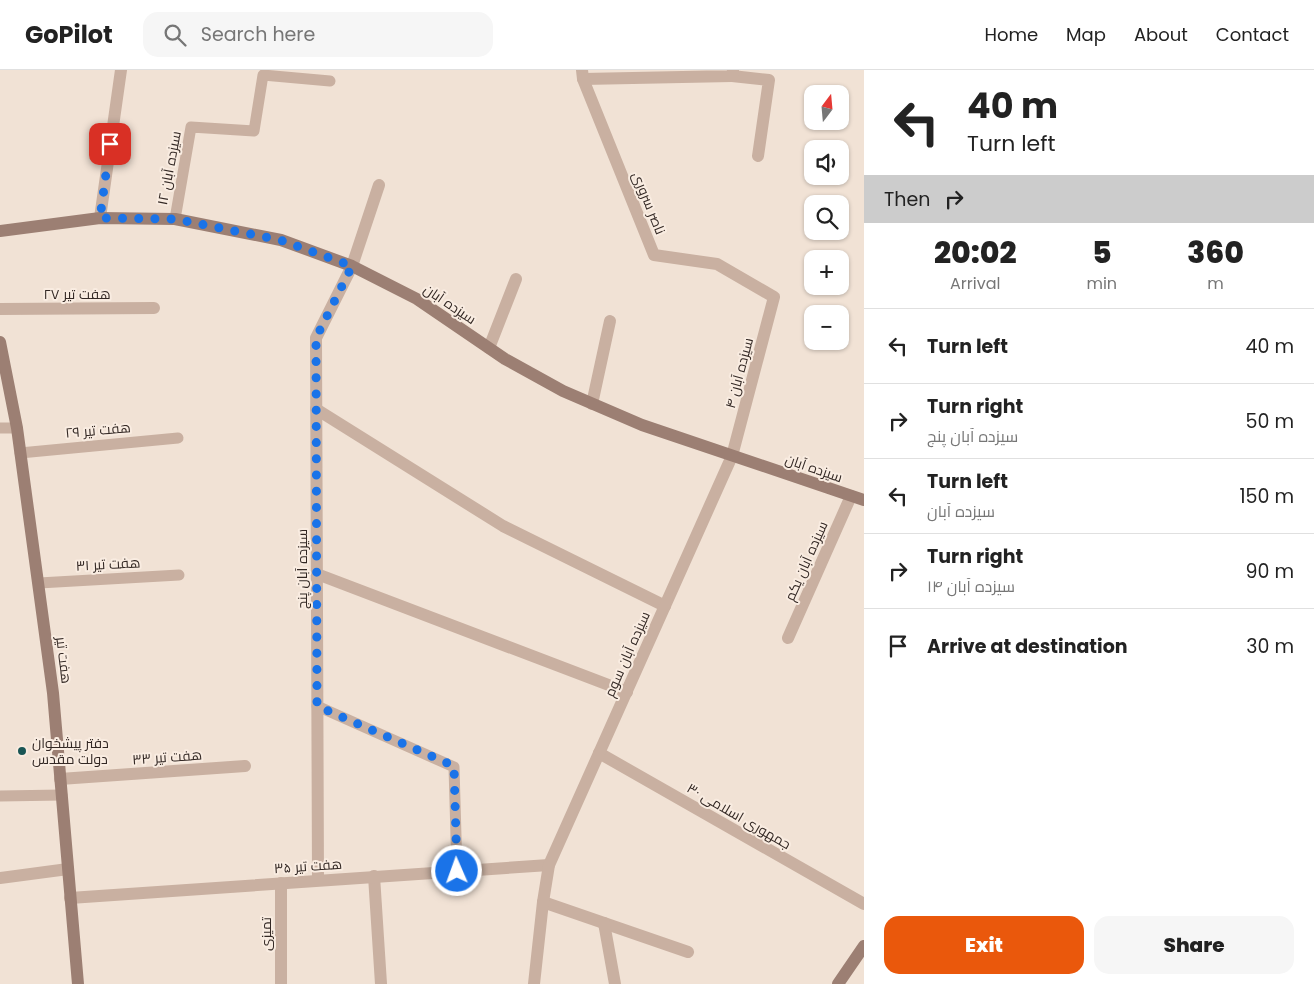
<!DOCTYPE html>
<html lang="en">
<head>
<meta charset="utf-8">
<style>
  :root { --surface:#fff; --page:#f6f6f6; --text:#222; --muted:#767676; --line:#e0e0e0; --accent:#ea580c }
  body { margin:0; font-family:Poppins,Cairo,sans-serif; background:var(--page); color:var(--text); height:100vh; display:flex; flex-direction:column; font-size:19px; white-space:nowrap }
  * { box-sizing:border-box; margin:0 }
  p { font-size:16px; color:var(--muted) }
  .icon { flex:none; width:28px; height:28px; fill:none; stroke:currentColor; stroke-width:2; stroke-linecap:round; stroke-linejoin:round }
  .map { position:relative; flex:1; overflow:hidden }
  .details { display:flex; flex-direction:column; background:var(--surface); width:450px }
  .details>* { flex:none }
  .top-card { background:#fff; color:var(--text); overflow:hidden }
  .needle { width:32px; rotate:16deg }
  .tools { position:absolute; left:804px; top:15px; display:grid; gap:10px }
  .tools a { display:grid; place-items:center; width:45px; height:45px; border-radius:10px; background:var(--surface); box-shadow:0 1px 4px #0004; font-size:25px }
  .pin { position:absolute; display:grid; place-items:center; width:42px; height:42px; color:#fff; margin:-21px; border-radius:10px; box-shadow:0 2px 8px #0006 }
  .me { position:absolute; width:55px; margin:-28px; rotate:358deg; stroke-linejoin:round; filter:drop-shadow(0 0 4px #0008) }
  .turn { display:flex; align-items:center; gap:18px; height:105px; padding:0 20px; font-size:22px }
  .turn .icon { width:65px; height:65px; stroke-width:2.5 }
  .turn b { display:block; font-size:35px; line-height:42px }
  .then { display:flex; align-items:center; height:48px; padding:0 20px; background:#0003; gap:10px; font-size:19px }
  .eta { display:flex; justify-content:space-evenly; align-items:center; height:85px; text-align:center }
  .eta b { font-size:30px; font-weight:800; line-height:35px }
  .cta { display:flex; gap:10px; margin-top:auto; padding:10px 20px }
  .cta a { flex:1; height:58px; border-radius:15px; background:var(--accent); color:#fff; font-size:20px; font-weight:800; line-height:58px; text-align:center }
  .cta a+a { background:var(--page); color:var(--text) }
  ul { padding:0; list-style:none }
  li { display:flex; align-items:center; gap:15px; height:75px; padding:0 20px; border-top:1px solid var(--line) }
  li div { flex:1 }
  li b { display:block; font-size:19px }
  li em { font-style:normal }
  header { display:flex; align-items:center; gap:30px; box-sizing:border-box; height:70px; padding:0 25px; background:var(--surface); border-bottom:1px solid var(--line) }
  header strong { font-size:24px }
  nav { display:flex; gap:28px; margin-inline-start:auto; font-size:18px }
  .search { width:350px; height:45px; background:var(--page); display:flex; align-items:center; gap:12px; box-sizing:border-box; padding:0 18px; border-radius:15px; color:var(--muted); font-size:19px }
  main { display:flex; flex:1; min-height:0 }
  .map>svg:first-child { display:block }
  .lines { fill:none; stroke-linecap:round; stroke-linejoin:round }
  .lane { stroke:#c9b0a1; stroke-width:11 }
  .street { stroke:#c9b0a1; stroke-width:12 }
  .secondary { stroke:#9c7f73; stroke-width:12 }
  .route { stroke:#1a73e8; stroke-width:9; stroke-dasharray:0 16.2 }
  .poi-dot { fill:#195554; stroke:#f9ece1; stroke-width:2 }
  .labels { text-anchor:middle; dominant-baseline:central; stroke-width:4; stroke-linejoin:round; paint-order:stroke }
  .street-label { font-size:14px; fill:#332824; stroke:#f9ece1 }
  .poi-label { font-size:14px; fill:#332824; stroke:#f9ece1; text-anchor:start }
</style>
</head>
<body>
<header>
<strong>GoPilot</strong>
<div class="search"><svg class="icon" aria-label="search" viewBox="0 0 24 24"><circle cx="10" cy="10" r="6"/><path d="M15 15l6 6"/></svg>Search here</div>
<nav><a>Home</a><a>Map</a><a>About</a><a>Contact</a></nav>
</header>
<main>
<div class="map">
<svg width="864" height="914" viewBox="0 0 864 914">
  <rect width="100%" height="100%" fill="#f1e2d5"/>
  <g class="lines">
    <g class="lane">
      <polyline points="175,149 191,57 254,61 263,5 330,11"/>
      <polyline points="0,358 17,358"/>
      <polyline points="20,383 178,368"/>
      <polyline points="39,513 179,505"/>
      <polyline points="317,636 454,697 457,801"/>
      <polyline points="0,726 62,725"/>
    </g>
    <g class="street">
      <polyline points="732,6 769,10 758,86"/>
      <polyline points="583,9 732,6 733,0"/>
      <polyline points="100,148 121,0"/>
      <polyline points="0,239 154,238"/>
      <polyline points="489,278 516,209"/>
      <polyline points="592,334 610,251"/>
      <polyline points="316,339 503,456 665,536"/>
      <polyline points="317,504 627,622"/>
      <polyline points="788,568 851,426"/>
      <polyline points="599,683 864,834"/>
      <polyline points="60,709 245,696"/>
      <polyline points="374,806 381,914"/>
      <polyline points="0,808 68,799"/>
      <polyline points="318,810 316,268 352,196 379,115"/>
      <polyline points="281,813 281,914"/>
      <polyline points="70,828 549,795"/>
      <polyline points="543,832 688,882"/>
      <polyline points="604,853 615,914"/>
      <polyline points="534,914 543,832 549,795 732,386 774,227 717,194 654,185 583,9 582,0"/>
    </g>
    <g class="secondary">
      <polyline points="0,161 100,148 175,149 281,170 352,196 417,229 505,289 563,321 642,355 864,430"/>
      <polyline points="0,272 17,358 53,623 78,914"/>
      <polyline points="838,914 864,876"/>
    </g>
  </g>
  <g class="lines">
    <polyline class="route" points="110,74 100,148 175,149 280,170 352,196 316,268 317,636 454,696 457,801"/>
  </g>
  <circle class="poi-dot" cx="22" cy="681" r="5"/>
  <g class="labels">
    <g class="street-label">
      <text transform="translate(169 98) rotate(-79)">سیزده آبان ۱۲</text>
      <text transform="translate(649 133) rotate(68)">ناصر سروری</text>
      <text x="77" y="224">هفت تیر ۲۷</text>
      <text transform="translate(450 234) rotate(34)">سیزده آبان</text>
      <text transform="translate(739 303) rotate(-75)">سیزده آبان ۴</text>
      <text transform="translate(98 360) rotate(-5)">هفت تیر ۲۹</text>
      <text transform="translate(814 398) rotate(19)">سیزده آبان</text>
      <text transform="translate(806 491) rotate(-66)">سیزده آبان یکم</text>
      <text transform="translate(108 494) rotate(-3)">هفت تیر ۳۱</text>
      <text transform="translate(302 499) rotate(-90)">سیزده آبان پنج</text>
      <text transform="translate(627 584) rotate(-66)">سیزده آبان سوم</text>
      <text transform="translate(64 590) rotate(83)">هفت تیر</text>
      <text transform="translate(167 687) rotate(-4)">هفت تیر ۳۳</text>
      <text transform="translate(739 746) rotate(30)">جمهوری اسلامی ۳۰</text>
      <text transform="translate(308 796) rotate(-4)">هفت تیر ۳۵</text>
      <text transform="translate(266 864) rotate(-90)">تمیزی</text>
    </g>
    <g class="poi-label">
      <text x="32" y="673">دفتر پیشخوان<tspan x="32" dy="16">دولت مقدس</tspan></text>
    </g>
  </g>
</svg>
<div class="tools">
<a><svg class="needle" viewBox="-14 -14 28 28"><path d="M0-13l5 13h-10z" fill="#e53935"/><path d="M0 13l5-13h-10z" fill="#767676"/></svg></a>
<a><svg class="icon" aria-label="sound" viewBox="0 0 24 24"><path d="M4 9h4l5-4v14l-5-4H4zM17 9q2 3 0 6"/></svg></a>
<a><svg class="icon" aria-label="search" viewBox="0 0 24 24"><circle cx="10" cy="10" r="6"/><path d="M15 15l6 6"/></svg></a>
<a>+</a>
<a>−</a>
</div>
<div class="pin" style="left:110px;top:74px;background:#d93025"><svg class="icon" aria-label="arrive" viewBox="0 0 24 24"><path d="M6 21V4h12l-3 4 3 4H6"/></svg></div>
<svg class="me" style="left:457px;top:801px" viewBox="-20 -20 40 40"><circle r="17" fill="#1a73e8" stroke="#fff" stroke-width="3"/><path d="M0-11L8 9 0 5-8 9z" fill="#fff"/></svg>
</div>
<section class="details">
<div class="top-card">
<div class="turn"><svg class="icon" aria-label="left" viewBox="0 0 24 24"><path d="M17 20v-9H6M10 6l-5 5 5 5"/></svg><div><b>40 m</b>Turn left</div></div>
<div class="then">Then<svg class="icon" aria-label="right" viewBox="0 0 24 24"><path d="M7 20v-9h11M14 6l5 5-5 5"/></svg></div>
</div>
<div class="eta">
<div><b>20:02</b><p>Arrival</p></div>
<div><b>5</b><p>min</p></div>
<div><b>360</b><p>m</p></div>
</div>
<ul>
<li><svg class="icon" aria-label="left" viewBox="0 0 24 24"><path d="M17 20v-9H6M10 6l-5 5 5 5"/></svg><div><b>Turn left</b></div><em>40 m</em></li>
<li><svg class="icon" aria-label="right" viewBox="0 0 24 24"><path d="M7 20v-9h11M14 6l5 5-5 5"/></svg><div><b>Turn right</b><p>سیزده آبان پنج</p></div><em>50 m</em></li>
<li><svg class="icon" aria-label="left" viewBox="0 0 24 24"><path d="M17 20v-9H6M10 6l-5 5 5 5"/></svg><div><b>Turn left</b><p>سیزده آبان</p></div><em>150 m</em></li>
<li><svg class="icon" aria-label="right" viewBox="0 0 24 24"><path d="M7 20v-9h11M14 6l5 5-5 5"/></svg><div><b>Turn right</b><p>سیزده آبان ۱۴</p></div><em>90 m</em></li>
<li><svg class="icon" aria-label="arrive" viewBox="0 0 24 24"><path d="M6 21V4h12l-3 4 3 4H6"/></svg><div><b>Arrive at destination</b></div><em>30 m</em></li>
</ul>
<div class="cta"><a>Exit</a><a>Share</a></div>
</section>
</main>
</body>
</html>
